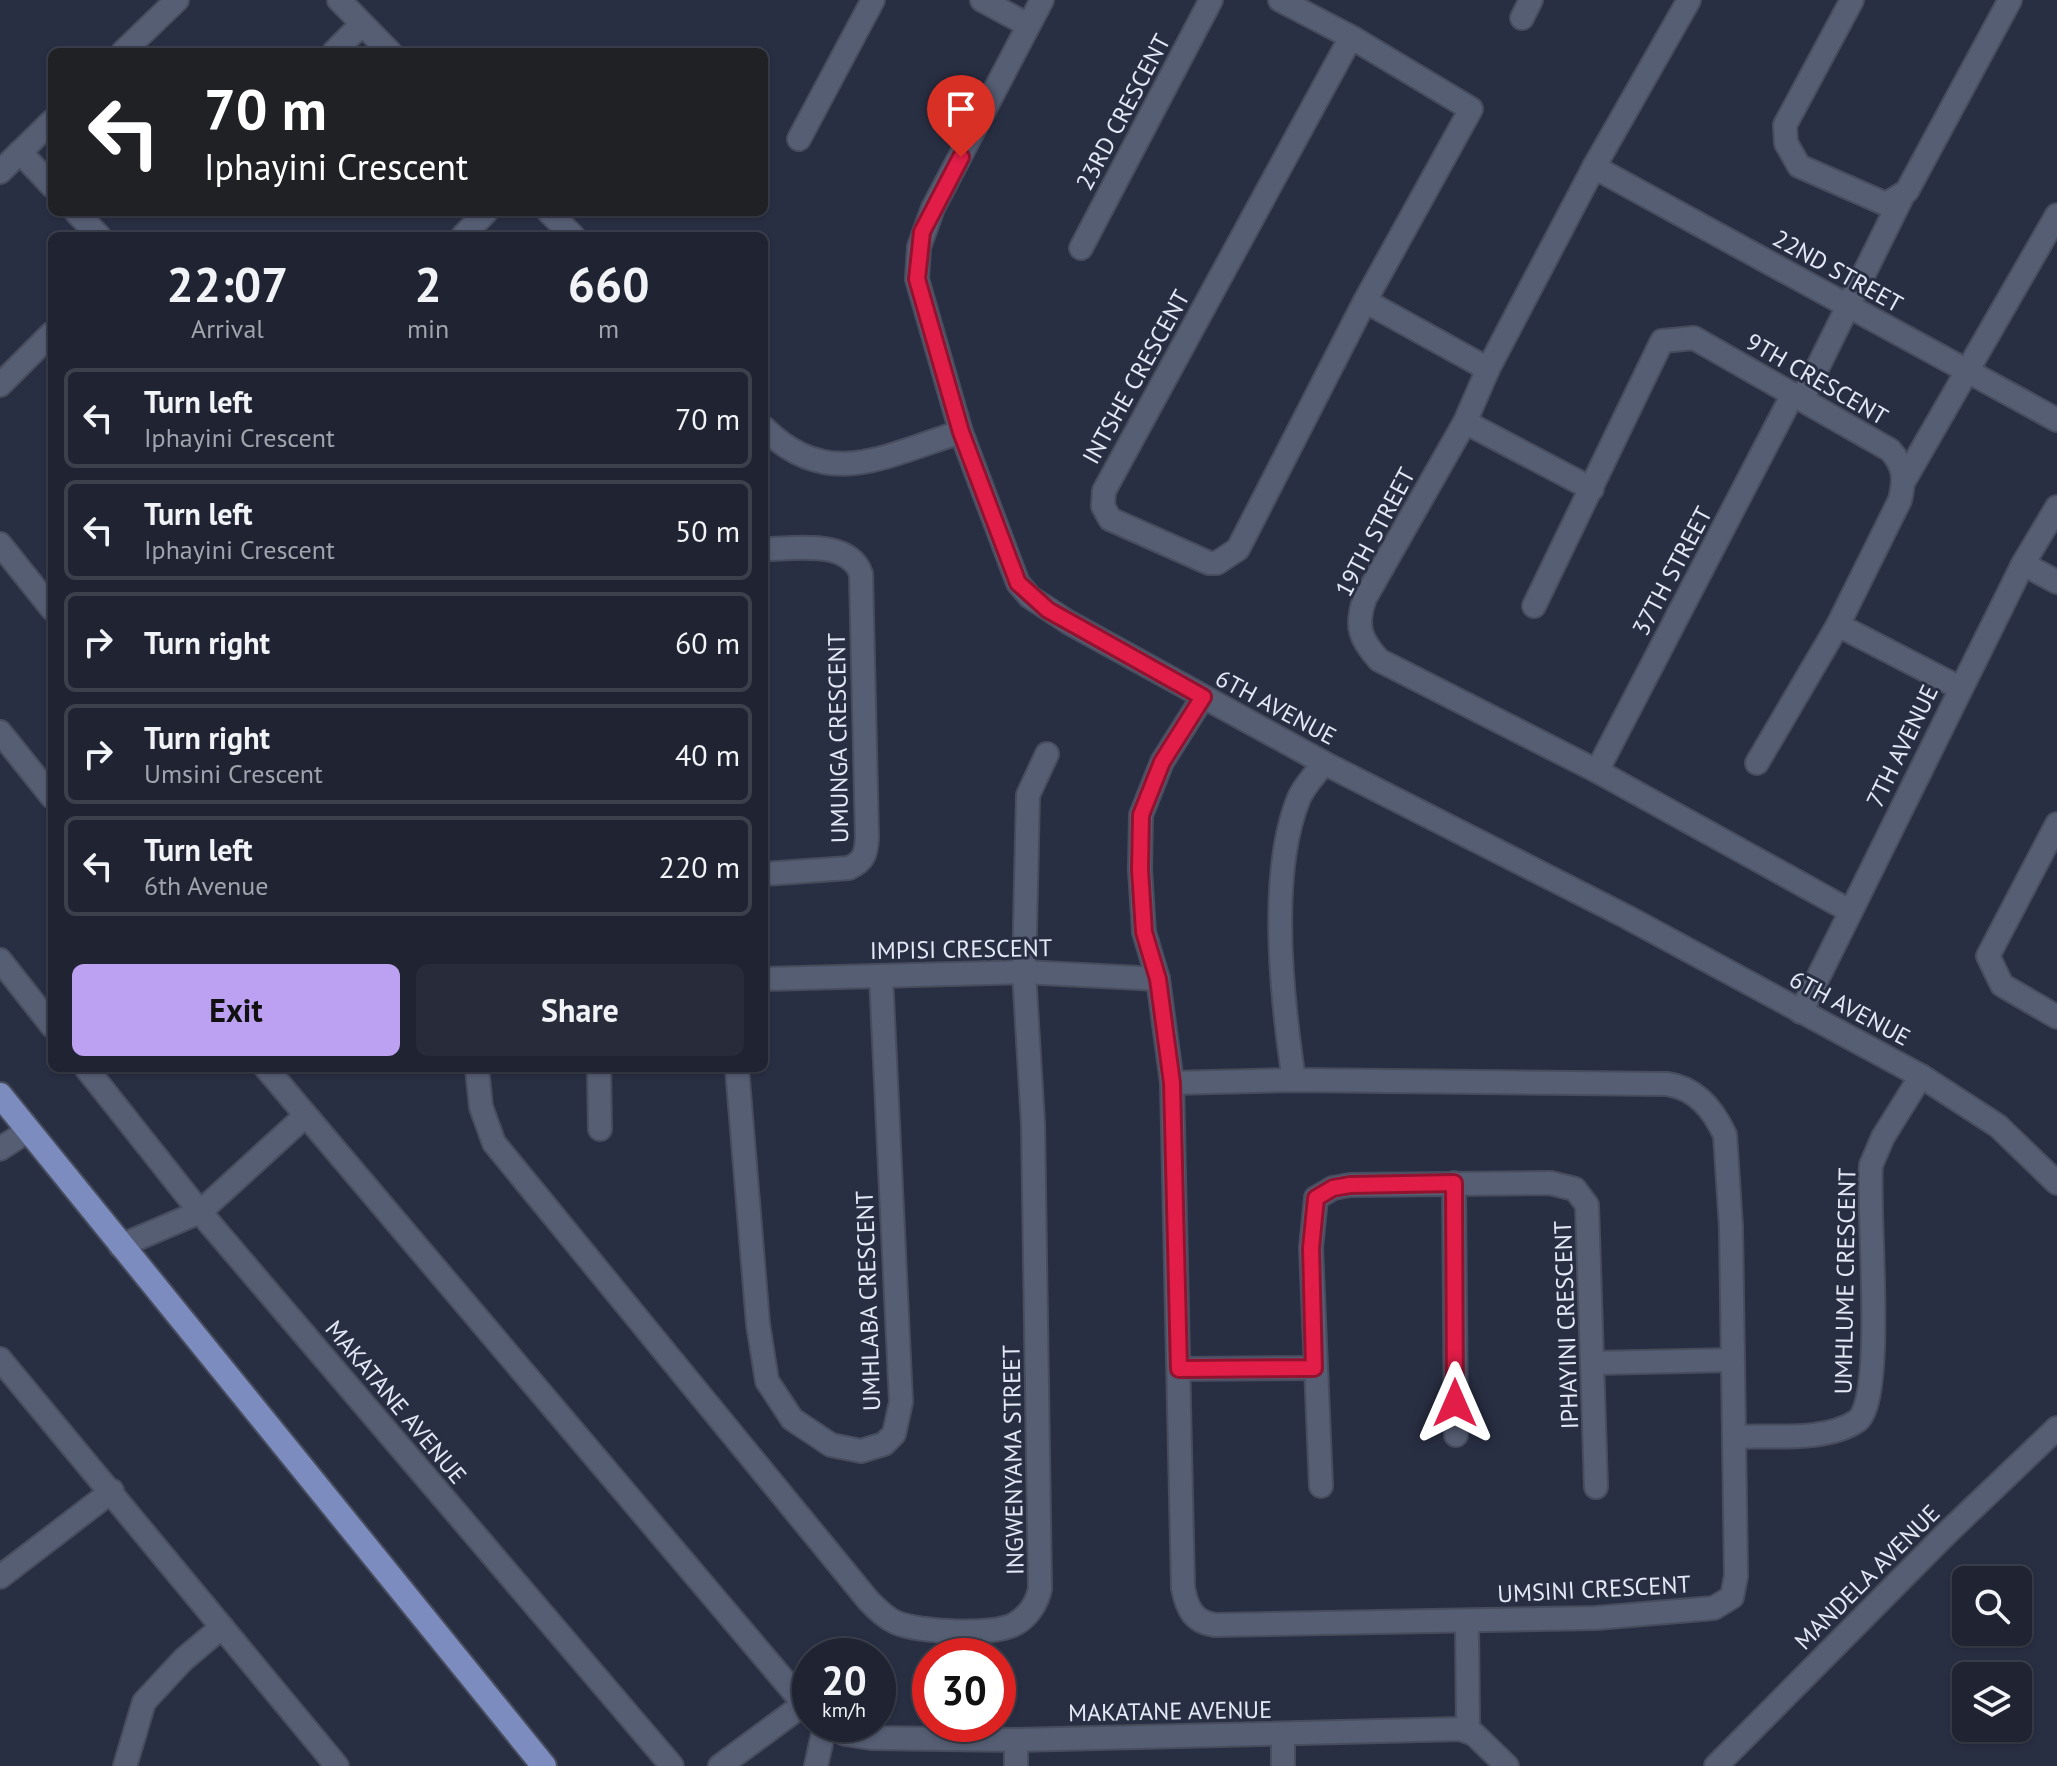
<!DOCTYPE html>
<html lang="en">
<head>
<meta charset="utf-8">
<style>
  :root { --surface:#1f2332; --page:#272b3a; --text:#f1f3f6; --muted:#a1a4ac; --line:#3c404d; --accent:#bca0f2 }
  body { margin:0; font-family:"PT Sans",sans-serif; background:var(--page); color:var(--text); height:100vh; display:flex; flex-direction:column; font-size:30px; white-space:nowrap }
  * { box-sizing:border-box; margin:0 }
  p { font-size:26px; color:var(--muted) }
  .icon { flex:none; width:44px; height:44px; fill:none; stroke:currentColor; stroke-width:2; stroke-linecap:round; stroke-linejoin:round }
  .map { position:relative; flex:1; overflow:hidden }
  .details { position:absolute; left:48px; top:232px; width:720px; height:840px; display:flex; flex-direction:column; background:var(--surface); border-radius:12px; box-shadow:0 2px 6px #0004,0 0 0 2px var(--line) }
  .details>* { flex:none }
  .banner { position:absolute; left:48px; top:48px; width:720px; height:168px; border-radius:12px; box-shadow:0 2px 6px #0004,0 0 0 2px var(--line); background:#202124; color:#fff; overflow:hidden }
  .fabs { position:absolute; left:1952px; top:1566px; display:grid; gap:16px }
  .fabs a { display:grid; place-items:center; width:80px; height:80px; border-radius:12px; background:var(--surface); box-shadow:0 2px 6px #0004,0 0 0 2px var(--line); font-size:40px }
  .speed { position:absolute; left:792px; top:1638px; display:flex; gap:16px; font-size:40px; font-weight:700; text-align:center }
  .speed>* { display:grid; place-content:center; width:104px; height:104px; border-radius:50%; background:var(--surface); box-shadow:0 2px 6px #0004,0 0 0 2px var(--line); line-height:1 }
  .speed small { font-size:20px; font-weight:400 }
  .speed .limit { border:12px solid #d22; background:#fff; color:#111 }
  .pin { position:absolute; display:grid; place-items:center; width:68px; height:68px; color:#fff; margin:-82px -34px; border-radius:50% 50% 50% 0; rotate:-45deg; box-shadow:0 0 8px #0007 }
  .pin .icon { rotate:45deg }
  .me { position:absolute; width:88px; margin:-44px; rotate:0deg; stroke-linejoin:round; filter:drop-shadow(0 0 6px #0008) }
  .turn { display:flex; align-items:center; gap:28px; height:168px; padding:0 24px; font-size:36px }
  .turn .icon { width:104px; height:104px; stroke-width:2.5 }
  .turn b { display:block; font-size:56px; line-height:68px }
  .eta { display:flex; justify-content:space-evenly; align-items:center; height:136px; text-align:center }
  .eta b { font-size:48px; font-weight:600; line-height:56px }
  .cta { display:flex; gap:16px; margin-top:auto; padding:16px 24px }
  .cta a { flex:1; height:92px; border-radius:12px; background:var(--accent); color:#111; font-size:32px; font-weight:600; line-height:92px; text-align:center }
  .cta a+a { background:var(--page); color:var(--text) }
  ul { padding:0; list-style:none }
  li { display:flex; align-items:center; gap:24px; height:100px; margin:0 16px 12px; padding:0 8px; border:4px solid var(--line); border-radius:12px }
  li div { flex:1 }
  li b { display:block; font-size:30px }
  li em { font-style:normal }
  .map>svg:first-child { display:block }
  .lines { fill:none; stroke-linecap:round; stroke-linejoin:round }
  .minor-casing { stroke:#484d5e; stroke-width:26 }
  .major-casing { stroke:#484d5e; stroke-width:28 }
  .minor { stroke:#565e74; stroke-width:22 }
  .major { stroke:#7c8cbf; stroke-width:24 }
  .route-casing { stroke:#92132f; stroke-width:20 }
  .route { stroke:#e11d48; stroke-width:14 }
  .labels { text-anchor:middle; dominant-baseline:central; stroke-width:6; stroke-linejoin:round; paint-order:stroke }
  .street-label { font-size:24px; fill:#e3e8f5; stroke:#292f43 }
</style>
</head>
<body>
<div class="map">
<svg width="2057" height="1766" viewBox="0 0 2057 1766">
  <rect width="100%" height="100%" fill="#292f43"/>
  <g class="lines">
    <defs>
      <g id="minor">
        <polyline points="339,0 390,52"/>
        <polyline points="982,0 1028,25"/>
        <polyline points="1042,0 933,208 919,247 917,279 961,432 1018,583 1030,597 1068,622 1324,763 1627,917 1921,1076 1998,1126 2057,1183"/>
        <polyline points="1280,0 1351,37 1471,109 1365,301 1238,549 1217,563 1209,563 1110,519 1103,506 1104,491 1351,37"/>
        <path d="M1689 0 1594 167 1488 369 1465 422 1365 598C1355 626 1360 639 1379 660L1597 771 1850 911"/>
        <polyline points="1852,0 1785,125 1786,143 1799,166 1886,204 1907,191 2010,0"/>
        <polyline points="1522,18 1531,0"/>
        <polyline points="123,52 177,0"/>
        <polyline points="334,52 362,24"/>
        <polyline points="799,139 873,0"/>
        <polyline points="20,152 52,186"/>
        <polyline points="1594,167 2057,420"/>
        <polyline points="0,172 52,121"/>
        <polyline points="76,212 99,236"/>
        <polyline points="549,212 573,236"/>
        <polyline points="463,236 486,212"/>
        <polyline points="1081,248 1211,0"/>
        <polyline points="1365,301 1488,369"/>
        <polyline points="0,385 52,333"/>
        <polyline points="1802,399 1903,195"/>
        <polyline points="1465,422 1592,489"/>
        <path d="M764 428C828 492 886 455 961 432"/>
        <polyline points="1905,479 2057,215"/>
        <polyline points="0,544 52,609"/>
        <path d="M764 549C795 549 849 539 861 574L867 838C866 854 864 861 849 868L764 874"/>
        <polyline points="2023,564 2057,582"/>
        <path d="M1534 606 1662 341 1694 338 1890 450C1905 467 1905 478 1900 500L1838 625 1757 763"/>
        <polyline points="1838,625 1960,688"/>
        <polyline points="0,732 52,797"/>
        <polyline points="1597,771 1793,394"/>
        <polyline points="2057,824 1988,956 2002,985 2057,1017"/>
        <polyline points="0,960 52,1026"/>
        <polyline points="764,979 1024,972 1158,979"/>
        <polyline points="1801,1012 2023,564 2057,507"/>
        <polyline points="86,1068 200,1212 672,1766"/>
        <polyline points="266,1068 810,1711"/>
        <path d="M477 1068 481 1107 494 1143 868 1600C877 1609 885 1618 897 1623 920 1632 994 1636 1015 1624 1028 1617 1037 1603 1040 1589L1033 1124 1024 972 1028 795 1047 754"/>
        <polyline points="599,1068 600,1129"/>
        <polyline points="737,1068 758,1324 767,1381 792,1419 831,1445 861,1451 884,1444 894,1434 901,1402 881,976"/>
        <path d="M1294 1080C1282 1001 1268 873 1299 798 1304 786 1316 774 1324 763"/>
        <path d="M1172 1083 1294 1080 1667 1084C1696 1088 1713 1109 1725 1135L1731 1227 1736 1576 1732 1597 1714 1608 1596 1618 1215 1625C1193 1622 1187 1608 1183 1588L1172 1083 1158 979 1144 932 1140 870 1141 815 1162 762 1203 697"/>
        <polyline points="0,1149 29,1130"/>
        <polyline points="1454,1183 1456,1435"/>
        <polyline points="120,1246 200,1212 304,1117"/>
        <polyline points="0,1359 337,1766"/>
        <polyline points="1594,1363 1732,1360"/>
        <polyline points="1179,1369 1314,1368"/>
        <path d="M1736 1437C1772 1435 1826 1442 1857 1421 1886 1400 1867 1209 1871 1165L1883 1137 1921 1076"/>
        <polyline points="1321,1486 1311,1248 1316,1198 1333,1188 1350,1185 1550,1183 1575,1189 1587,1205 1596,1487"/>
        <polyline points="0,1577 112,1491"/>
        <polyline points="1467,1621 1468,1730"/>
        <polyline points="823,1724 845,1734 871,1738 1016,1740 1460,1729 1474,1734 1507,1766"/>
        <polyline points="1283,1734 1283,1766"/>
        <polyline points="1016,1740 1016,1766"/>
        <polyline points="125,1766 144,1702 183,1660 222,1627"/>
        <polyline points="720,1766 804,1704"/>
        <polyline points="816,1766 825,1725"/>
        <polyline points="1716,1766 1946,1534 2057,1428"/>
      </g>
      <polyline id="major" points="0,1095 544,1766"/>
    </defs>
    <use href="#minor" class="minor-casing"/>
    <use href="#major" class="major-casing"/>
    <use href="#minor" class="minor"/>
    <use href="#major" class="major"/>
  </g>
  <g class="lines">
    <defs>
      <polyline id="route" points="961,157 922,232 917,279 961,432 1018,583 1048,610 1203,697 1162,762 1141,815 1140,870 1144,932 1158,979 1172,1083 1179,1369 1314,1368 1311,1248 1316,1198 1333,1188 1350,1185 1454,1183 1455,1403"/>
    </defs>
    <use href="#route" class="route-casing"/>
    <use href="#route" class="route"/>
  </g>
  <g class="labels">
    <g class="street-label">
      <text transform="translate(1123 112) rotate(-62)">23RD CRESCENT</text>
      <text transform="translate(1838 271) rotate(29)">22ND STREET</text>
      <text transform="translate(1136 377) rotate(-61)">INTSHE CRESCENT</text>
      <text transform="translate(1817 379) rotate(30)">9TH CRESCENT</text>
      <text transform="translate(1375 532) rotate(-62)">19TH STREET</text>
      <text transform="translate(1672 571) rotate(-62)">37TH STREET</text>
      <text transform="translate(1276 707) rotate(28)">6TH AVENUE</text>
      <text transform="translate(838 738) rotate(-91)">UMUNGA CRESCENT</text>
      <text transform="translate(1902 746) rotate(-64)">7TH AVENUE</text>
      <text transform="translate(961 949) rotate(-1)">IMPISI CRESCENT</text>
      <text transform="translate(1850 1008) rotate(28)">6TH AVENUE</text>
      <text transform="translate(1845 1281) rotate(-89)">UMHLUME CRESCENT</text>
      <text transform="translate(868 1301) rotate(-92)">UMHLABA CRESCENT</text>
      <text transform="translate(1566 1325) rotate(-92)">IPHAYINI CRESCENT</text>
      <text transform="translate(396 1402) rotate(50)">MAKATANE AVENUE</text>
      <text transform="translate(1013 1460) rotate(-91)">INGWENYAMA STREET</text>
      <text transform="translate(1867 1577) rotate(-45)">MANDELA AVENUE</text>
      <text transform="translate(1594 1589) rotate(-3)">UMSINI CRESCENT</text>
      <text transform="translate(1170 1711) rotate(-1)">MAKATANE AVENUE</text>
    </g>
  </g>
</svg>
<div class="fabs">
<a><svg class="icon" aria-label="search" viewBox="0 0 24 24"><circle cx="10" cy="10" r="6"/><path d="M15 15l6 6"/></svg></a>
<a><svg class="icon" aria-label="layers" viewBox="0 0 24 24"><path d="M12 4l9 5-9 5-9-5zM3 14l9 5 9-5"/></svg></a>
</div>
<div class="speed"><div>20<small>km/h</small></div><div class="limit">30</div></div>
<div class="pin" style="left:961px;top:157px;background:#d93025"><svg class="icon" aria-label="arrive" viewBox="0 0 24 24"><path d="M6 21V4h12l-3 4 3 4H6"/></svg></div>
<svg class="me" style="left:1455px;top:1403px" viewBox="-20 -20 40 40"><path d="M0-17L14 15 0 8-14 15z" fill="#e11d48" stroke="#fff" stroke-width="4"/></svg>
<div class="banner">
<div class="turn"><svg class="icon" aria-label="left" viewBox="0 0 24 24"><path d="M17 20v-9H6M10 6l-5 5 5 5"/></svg><div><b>70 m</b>Iphayini Crescent</div></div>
</div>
<section class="details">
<div class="eta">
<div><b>22:07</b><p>Arrival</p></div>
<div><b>2</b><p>min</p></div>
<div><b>660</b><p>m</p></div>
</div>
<ul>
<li><svg class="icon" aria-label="left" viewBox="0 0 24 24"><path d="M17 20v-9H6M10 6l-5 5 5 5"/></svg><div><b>Turn left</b><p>Iphayini Crescent</p></div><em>70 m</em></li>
<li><svg class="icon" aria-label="left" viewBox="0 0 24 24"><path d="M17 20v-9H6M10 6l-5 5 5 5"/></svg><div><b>Turn left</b><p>Iphayini Crescent</p></div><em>50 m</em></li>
<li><svg class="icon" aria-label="right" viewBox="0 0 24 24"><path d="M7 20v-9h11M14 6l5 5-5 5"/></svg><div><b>Turn right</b></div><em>60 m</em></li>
<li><svg class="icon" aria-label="right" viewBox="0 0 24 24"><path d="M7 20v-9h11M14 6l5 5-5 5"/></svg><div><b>Turn right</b><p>Umsini Crescent</p></div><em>40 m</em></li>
<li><svg class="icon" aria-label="left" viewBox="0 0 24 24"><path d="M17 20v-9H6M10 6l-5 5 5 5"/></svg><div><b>Turn left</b><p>6th Avenue</p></div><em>220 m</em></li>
</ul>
<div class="cta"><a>Exit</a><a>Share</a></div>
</section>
</div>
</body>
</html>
